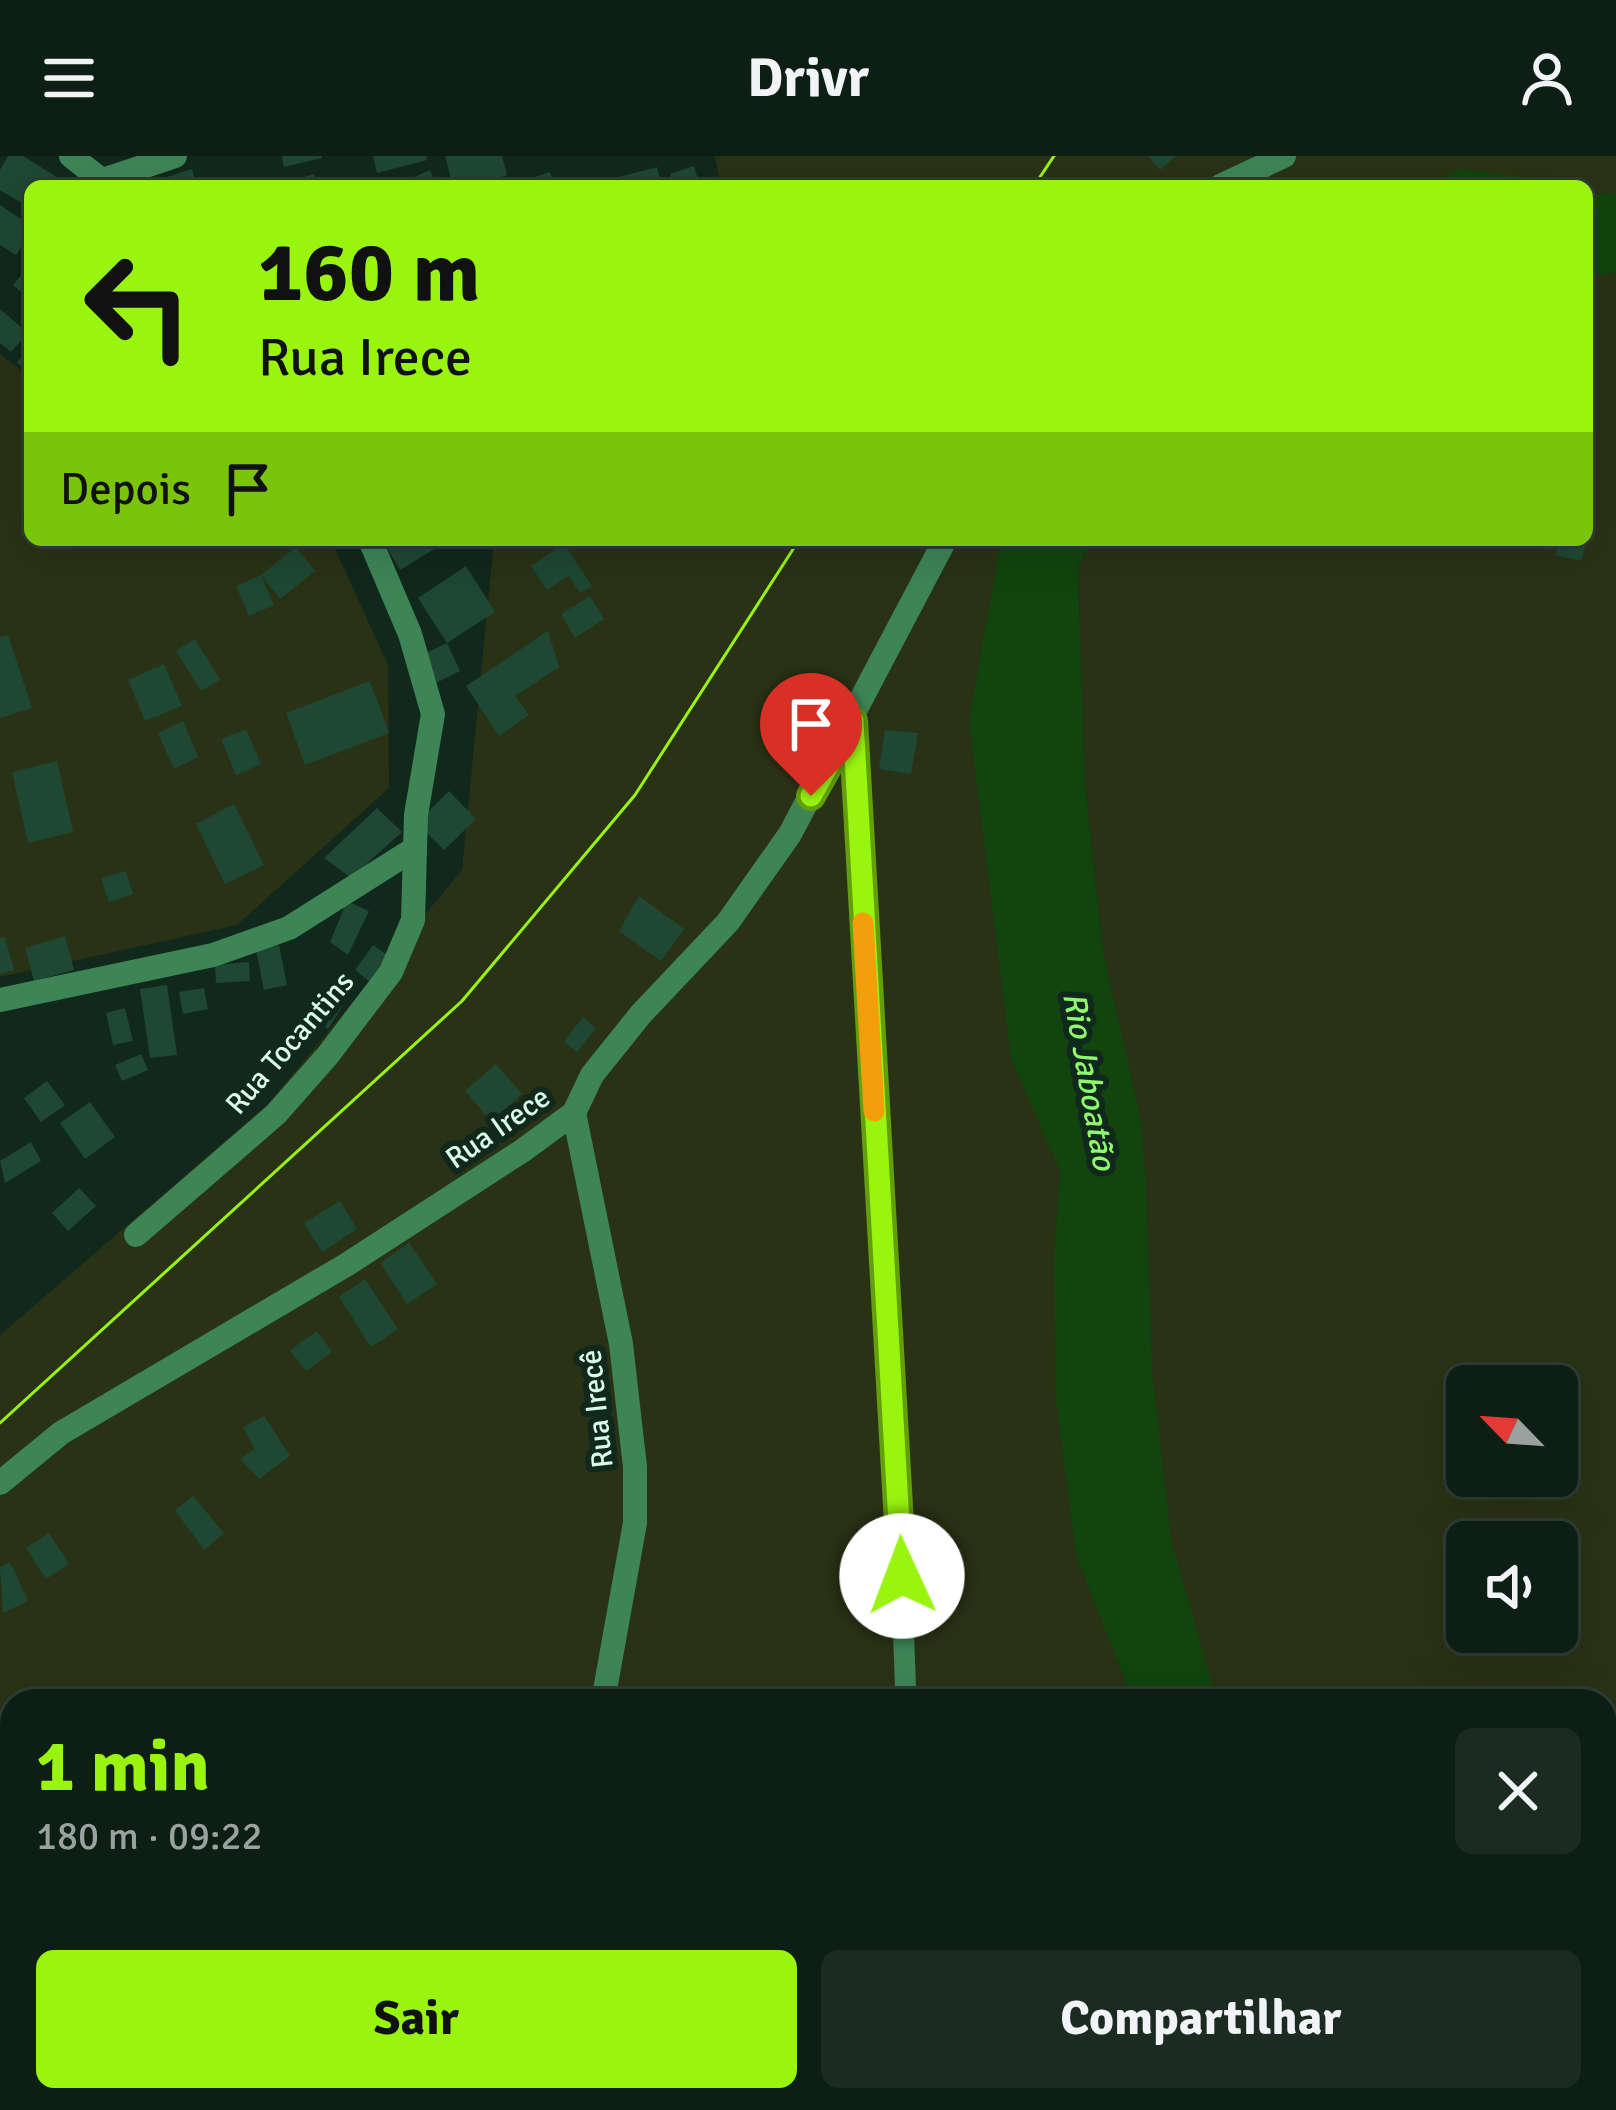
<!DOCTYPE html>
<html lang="pt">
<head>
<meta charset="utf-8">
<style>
  :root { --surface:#0d1e15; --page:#1b2b22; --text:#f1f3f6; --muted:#9aa2a0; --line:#2d3c34; --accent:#99f50f }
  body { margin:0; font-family:Signika,sans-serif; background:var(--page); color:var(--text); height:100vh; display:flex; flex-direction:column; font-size:45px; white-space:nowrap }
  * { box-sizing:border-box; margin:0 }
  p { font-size:39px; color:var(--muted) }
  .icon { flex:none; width:66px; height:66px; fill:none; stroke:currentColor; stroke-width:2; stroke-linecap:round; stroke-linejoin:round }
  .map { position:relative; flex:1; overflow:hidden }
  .side { position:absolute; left:0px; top:1533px; width:1617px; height:423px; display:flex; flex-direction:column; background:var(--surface); border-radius:36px 36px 0 0; box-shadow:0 12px 48px #0002,0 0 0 3px var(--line) }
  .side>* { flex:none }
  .hud { position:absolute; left:24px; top:24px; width:1569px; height:366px; border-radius:18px; box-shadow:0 12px 48px #0002,0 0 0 3px var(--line); background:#99f50f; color:#111; overflow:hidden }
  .needle { width:78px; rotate:295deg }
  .controls { position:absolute; left:1446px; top:1209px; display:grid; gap:24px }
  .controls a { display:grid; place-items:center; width:132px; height:132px; border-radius:18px; background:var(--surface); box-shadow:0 12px 48px #0002,0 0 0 3px var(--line); font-size:60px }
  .pin { position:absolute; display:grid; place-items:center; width:102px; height:102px; color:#fff; margin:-123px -51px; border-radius:50% 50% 50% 0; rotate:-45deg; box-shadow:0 0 12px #0007 }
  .pin .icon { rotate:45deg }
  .me { position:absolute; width:132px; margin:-66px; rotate:358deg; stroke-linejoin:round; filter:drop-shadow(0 0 9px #0008) }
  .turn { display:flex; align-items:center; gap:42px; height:252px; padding:0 36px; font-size:54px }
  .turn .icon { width:156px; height:156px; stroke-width:2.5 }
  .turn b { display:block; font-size:84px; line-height:102px }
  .then { display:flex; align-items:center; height:114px; padding:0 36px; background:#0003; gap:24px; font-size:45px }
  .round { display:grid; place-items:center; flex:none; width:126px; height:126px; border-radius:18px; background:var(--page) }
  .head { display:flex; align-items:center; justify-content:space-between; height:204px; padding:0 36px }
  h1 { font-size:72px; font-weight:800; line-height:90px; color:var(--accent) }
  .button { display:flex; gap:24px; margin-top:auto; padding:24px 36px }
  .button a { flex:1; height:138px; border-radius:18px; background:var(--accent); color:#111; font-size:48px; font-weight:800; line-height:138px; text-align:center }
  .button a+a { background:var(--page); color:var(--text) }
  header { display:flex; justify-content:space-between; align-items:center; height:156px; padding:0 36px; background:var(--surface); font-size:54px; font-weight:800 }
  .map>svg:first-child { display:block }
  .green { fill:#2a3215; fill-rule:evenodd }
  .water { fill:#11450d }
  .building { fill:#1e4833 }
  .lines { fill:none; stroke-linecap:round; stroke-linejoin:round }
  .service { stroke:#3e8556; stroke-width:21 }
  .minor { stroke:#3e8556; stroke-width:24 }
  .tram { stroke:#99f50f; stroke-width:3 }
  .route-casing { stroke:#639f0a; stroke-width:30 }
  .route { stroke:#99f50f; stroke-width:21 }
  .slow { stroke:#f59e0b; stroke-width:21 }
  .labels { text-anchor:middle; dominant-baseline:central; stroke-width:12; stroke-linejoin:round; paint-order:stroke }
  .street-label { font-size:30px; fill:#dafde9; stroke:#11281c }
  .water-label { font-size:33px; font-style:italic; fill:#8ef96d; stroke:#11281c }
</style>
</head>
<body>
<header><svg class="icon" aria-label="menu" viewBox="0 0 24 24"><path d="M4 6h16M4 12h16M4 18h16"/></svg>Drivr<svg class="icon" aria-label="person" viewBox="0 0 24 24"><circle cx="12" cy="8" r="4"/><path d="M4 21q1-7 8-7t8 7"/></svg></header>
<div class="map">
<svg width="1616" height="1954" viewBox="0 0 1616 1954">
  <rect width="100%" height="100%" fill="#11281c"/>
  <g class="green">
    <path d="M715 0H1616V1954H0V1179L268 948 462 714 494 384H1016L999 391 1138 959 1103 796 1085 630 1078 411 1092 384H1587V30H721ZM1467 1230H1557V1320H1467ZM1467 1386H1557V1476H1467ZM12 1545H1605V1944H12Z"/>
    <polygon points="0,198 30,221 30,384 331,384 388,509 389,632 237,769 0,821"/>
  </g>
  <g class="water">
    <polygon points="1460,13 1525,21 1545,30 1421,30"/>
    <polygon points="1616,37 1616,116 1601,119 1587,115 1587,39"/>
    <polygon points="1001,384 1092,384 1078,411 1085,630 1103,796 1140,960 1146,1029 1152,1216 1171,1384 1217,1545 1133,1545 1076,1399 1056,1244 1054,1106 1060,1015 1011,902 969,565"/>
    <polygon points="1176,1944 1260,1944 1261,1954 1176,1954"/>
  </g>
  <g class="building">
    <polygon points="8,0 23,0 60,23 56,30 30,30 30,52 0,34 0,14"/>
    <polygon points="282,0 322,0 322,2 284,11"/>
    <polygon points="373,0 426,0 427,4 377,17"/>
    <polygon points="445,0 502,0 507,19 469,30 453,30"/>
    <polygon points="1148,0 1176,0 1160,14"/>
    <polygon points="694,10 700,30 673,30 670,18"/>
    <polygon points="657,11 662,30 617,30 615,22"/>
    <polygon points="192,13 197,30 166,30 164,22"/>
    <polygon points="430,14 437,30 395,30"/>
    <polygon points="550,16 555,30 511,30 511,29"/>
    <polygon points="314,18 317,30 278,30 278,29"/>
    <polygon points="0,49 30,69 30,78 16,99 0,89"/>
    <polygon points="30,109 30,144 13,129"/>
    <polygon points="0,153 28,177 11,196 0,187"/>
    <polygon points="30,189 30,216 17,207"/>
    <polygon points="382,384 438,384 441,389 400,414"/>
    <polygon points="1561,384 1587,384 1581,405 1555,399"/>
    <polygon points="564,388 592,430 580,437 569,420 547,434 531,410"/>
    <polygon points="296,391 315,415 280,443 261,419"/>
    <polygon points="466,410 495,456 447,487 418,442"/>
    <polygon points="261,419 274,449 249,460 236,430"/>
    <polygon points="590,440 604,463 575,482 561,458"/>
    <polygon points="548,475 559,511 515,540 529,559 499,580 466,530"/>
    <polygon points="8,479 32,552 0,562 0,481"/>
    <polygon points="195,483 220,524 201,535 176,495"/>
    <polygon points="447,487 460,515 436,527 422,499"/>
    <polygon points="164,508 182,550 145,565 128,524"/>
    <polygon points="370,525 389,577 305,609 286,557"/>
    <polygon points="183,565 198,601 174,613 158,577"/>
    <polygon points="246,573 261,608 236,619 221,583"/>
    <polygon points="885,574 918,577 911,618 879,613"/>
    <polygon points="57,605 73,676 28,687 12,616"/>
    <polygon points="449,635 476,663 444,694 417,667"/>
    <polygon points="234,648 264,709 225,728 196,668"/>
    <polygon points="377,652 402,676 351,722 324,702"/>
    <polygon points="126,715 133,738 109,746 101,722"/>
    <polygon points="639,740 684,773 661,805 619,775"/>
    <polygon points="347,745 369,755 348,799 330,786"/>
    <polygon points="65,780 74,814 34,825 25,792"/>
    <polygon points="5,781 14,814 0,818 0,782"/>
    <polygon points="279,789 287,829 264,834 256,794"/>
    <polygon points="373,789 393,803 374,829 355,814"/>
    <polygon points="249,806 250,825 216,827 215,809"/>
    <polygon points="167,829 177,899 150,902 140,833"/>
    <polygon points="204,832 208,853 183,858 179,836"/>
    <polygon points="339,832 350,839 328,873 317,866"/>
    <polygon points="125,852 133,885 113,889 106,857"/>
    <polygon points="583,861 596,872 577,896 564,886"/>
    <polygon points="141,898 148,914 122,925 115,909"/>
    <polygon points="496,908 522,938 491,965 465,935"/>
    <polygon points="47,925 65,949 41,966 24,942"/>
    <polygon points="90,946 115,981 85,1003 60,967"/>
    <polygon points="31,986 41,1005 5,1027 0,1005"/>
    <polygon points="79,1032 96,1050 68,1075 52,1057"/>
    <polygon points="340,1045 357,1073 322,1096 304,1067"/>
    <polygon points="409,1087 437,1128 407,1148 380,1107"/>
    <polygon points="365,1123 398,1173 371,1191 339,1141"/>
    <polygon points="317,1175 332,1196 306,1215 290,1194"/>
    <polygon points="264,1260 290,1300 259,1323 240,1303 255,1293 243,1271"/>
    <polygon points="193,1340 224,1377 204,1394 175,1354"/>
    <polygon points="49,1377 69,1408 46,1423 26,1392"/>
    <polygon points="10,1406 28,1445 3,1457 0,1411"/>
  </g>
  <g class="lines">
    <g class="service">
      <path d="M853 565C869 892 895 1218 906 1545"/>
      <polyline points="904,1954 905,1944"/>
    </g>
    <g class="minor">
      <polyline points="71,0 109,30"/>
      <polyline points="103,24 175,0"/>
      <polyline points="1220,30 1284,0"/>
      <polyline points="0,844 213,799 289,772 414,693"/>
      <polyline points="574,957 621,1188 635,1311 635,1367 603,1545"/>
      <polyline points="136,1079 276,958 328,899 391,816 413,764 416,659 433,558 410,478 370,384"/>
      <polyline points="0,1327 61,1277 346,1109 522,995 574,957 592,919 641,858 728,766 790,678 945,384"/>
      <polyline points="632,1954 632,1944"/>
    </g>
    <g class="tram">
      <polyline points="1034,30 1054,0"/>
      <polyline points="0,1267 462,845 635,639 799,384"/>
    </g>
  </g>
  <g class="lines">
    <defs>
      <polyline id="route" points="811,640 853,565 902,1420"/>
    </defs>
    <use href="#route" class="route-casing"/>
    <use href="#route" class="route"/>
    <polyline class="slow" points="863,767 874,955"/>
  </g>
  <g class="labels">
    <g class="street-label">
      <text transform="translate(290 887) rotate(-49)">Rua Tocantins</text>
      <text transform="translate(498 972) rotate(-35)">Rua Irece</text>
      <text transform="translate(597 1253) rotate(-96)">Rua Irecê</text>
    </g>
    <g class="water-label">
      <text transform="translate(1089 925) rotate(80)">Rio Jaboatão</text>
    </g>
  </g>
</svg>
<div class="controls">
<a><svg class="needle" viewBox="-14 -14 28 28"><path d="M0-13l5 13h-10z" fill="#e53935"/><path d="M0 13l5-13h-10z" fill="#9aa2a0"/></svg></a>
<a><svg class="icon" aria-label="sound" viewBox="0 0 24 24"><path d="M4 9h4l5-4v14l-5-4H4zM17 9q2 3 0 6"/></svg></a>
</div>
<div class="pin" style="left:811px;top:640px;background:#d93025"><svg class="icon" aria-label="arrive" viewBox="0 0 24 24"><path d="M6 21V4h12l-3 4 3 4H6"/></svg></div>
<svg class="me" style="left:902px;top:1420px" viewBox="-20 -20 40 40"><circle r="19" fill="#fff"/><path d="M0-13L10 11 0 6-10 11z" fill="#99f50f"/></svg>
<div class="hud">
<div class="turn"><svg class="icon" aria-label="left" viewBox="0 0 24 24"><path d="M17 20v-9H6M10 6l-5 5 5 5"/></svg><div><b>160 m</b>Rua Irece</div></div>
<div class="then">Depois<svg class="icon" aria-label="arrive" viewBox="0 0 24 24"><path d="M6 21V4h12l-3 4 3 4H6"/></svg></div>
</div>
<section class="side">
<div class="head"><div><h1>1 min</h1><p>180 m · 09:22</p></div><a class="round"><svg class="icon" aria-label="close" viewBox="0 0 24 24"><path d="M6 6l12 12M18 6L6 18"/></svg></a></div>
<div class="button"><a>Sair</a><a>Compartilhar</a></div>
</section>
</div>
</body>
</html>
